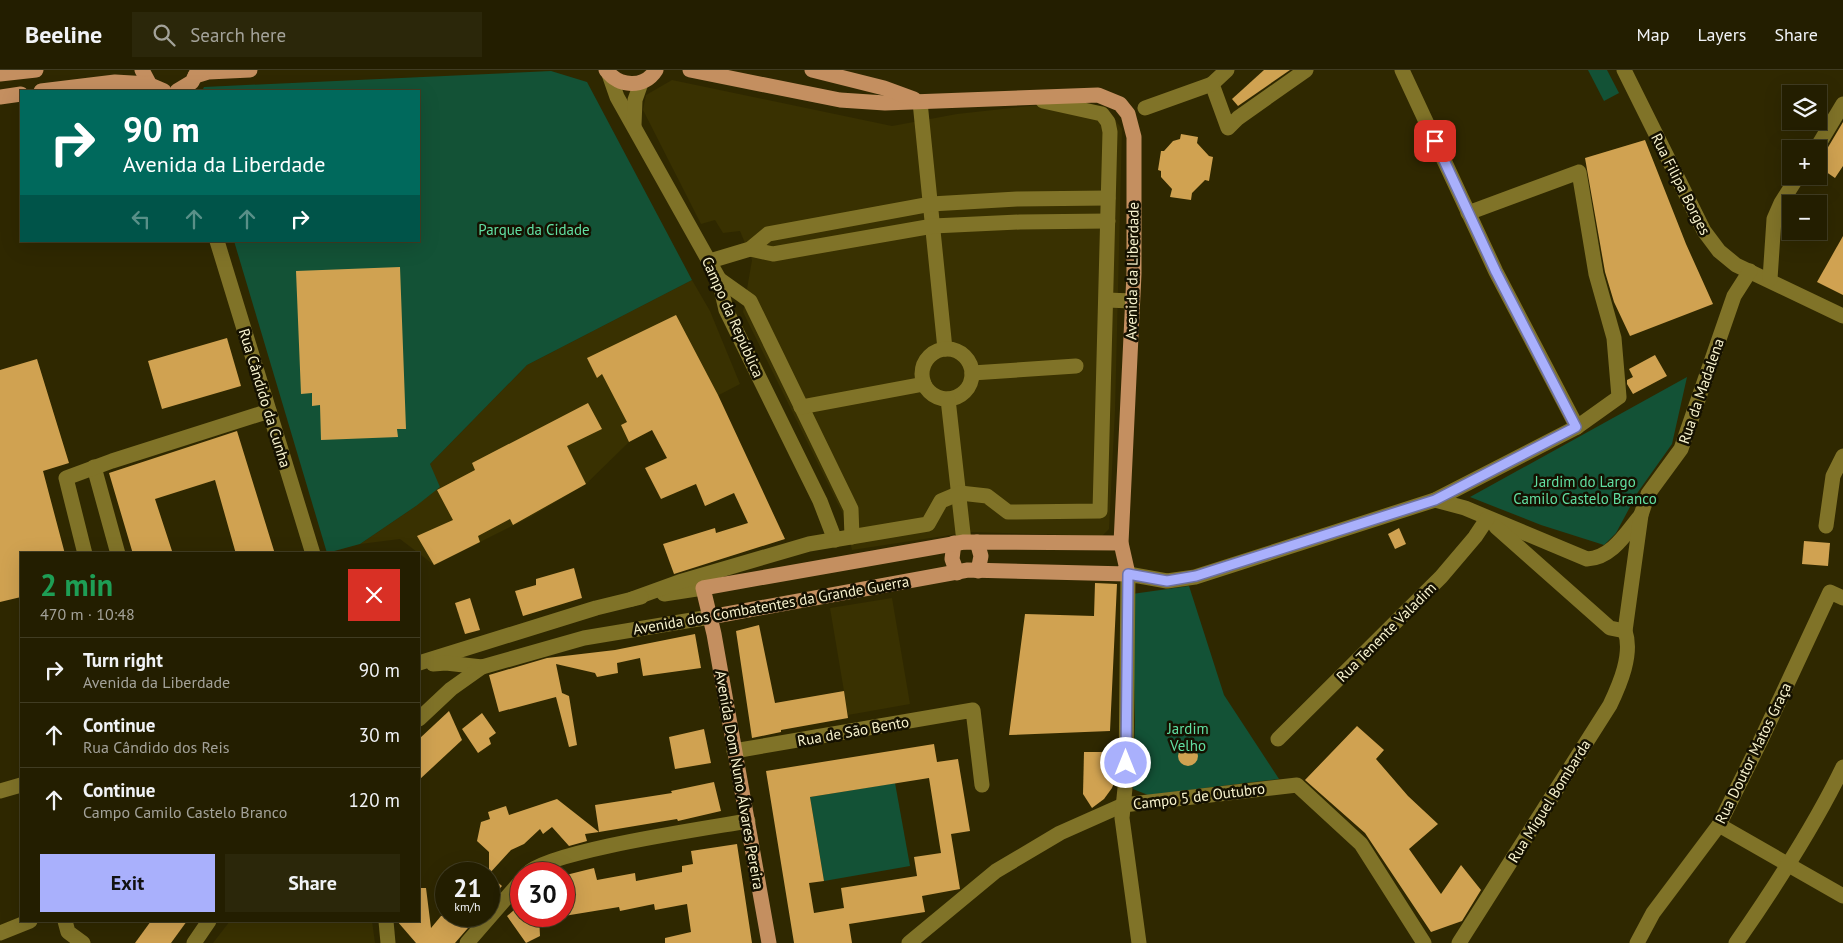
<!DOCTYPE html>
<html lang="en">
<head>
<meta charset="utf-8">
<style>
  :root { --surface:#231e00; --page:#2b270a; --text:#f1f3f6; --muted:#a3a299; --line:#403c22; --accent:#a9b0fc }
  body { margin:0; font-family:"PT Sans",sans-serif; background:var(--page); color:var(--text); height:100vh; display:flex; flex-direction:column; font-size:19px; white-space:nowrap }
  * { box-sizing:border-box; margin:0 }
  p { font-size:16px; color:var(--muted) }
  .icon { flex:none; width:28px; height:28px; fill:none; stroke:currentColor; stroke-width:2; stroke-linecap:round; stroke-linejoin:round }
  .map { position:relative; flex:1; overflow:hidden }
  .panel { position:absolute; left:20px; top:482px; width:400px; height:370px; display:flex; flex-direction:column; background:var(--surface); border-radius:0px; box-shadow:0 5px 20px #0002,0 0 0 1px var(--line) }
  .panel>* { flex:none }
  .banner { position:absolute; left:20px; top:20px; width:400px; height:152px; border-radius:0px; box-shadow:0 5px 20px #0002,0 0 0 1px var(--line); background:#00695c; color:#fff; overflow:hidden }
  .fabs { position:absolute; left:1782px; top:15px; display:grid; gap:10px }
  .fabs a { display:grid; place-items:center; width:45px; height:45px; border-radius:0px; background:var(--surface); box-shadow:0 5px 20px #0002,0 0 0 1px var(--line); font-size:25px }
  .speed { position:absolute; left:435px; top:792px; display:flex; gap:10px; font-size:25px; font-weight:700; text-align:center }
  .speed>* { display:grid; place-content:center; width:65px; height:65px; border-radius:50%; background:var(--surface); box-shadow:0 5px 20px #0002,0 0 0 1px var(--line); line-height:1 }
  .speed small { font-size:12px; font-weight:400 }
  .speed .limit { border:8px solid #d22; background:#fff; color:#111 }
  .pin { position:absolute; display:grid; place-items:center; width:42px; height:42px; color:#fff; margin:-21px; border-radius:10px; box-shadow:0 2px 8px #0006 }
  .me { position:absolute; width:55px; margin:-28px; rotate:0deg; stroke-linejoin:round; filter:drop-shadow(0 0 4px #0008) }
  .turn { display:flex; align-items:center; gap:18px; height:105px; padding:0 20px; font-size:22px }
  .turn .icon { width:65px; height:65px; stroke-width:2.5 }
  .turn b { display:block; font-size:35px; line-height:42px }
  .lanes { display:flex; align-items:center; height:48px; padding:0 20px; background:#0003; justify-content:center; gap:25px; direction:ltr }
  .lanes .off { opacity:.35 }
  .round { display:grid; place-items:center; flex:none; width:52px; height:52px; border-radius:0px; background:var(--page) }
  .headline { display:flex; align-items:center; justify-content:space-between; height:85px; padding:0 20px }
  h1 { font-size:30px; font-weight:600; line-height:38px; color:#1e9e55 }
  .cta { display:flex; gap:10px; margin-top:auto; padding:10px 20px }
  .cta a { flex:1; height:58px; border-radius:0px; background:var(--accent); color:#111; font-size:20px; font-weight:600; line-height:58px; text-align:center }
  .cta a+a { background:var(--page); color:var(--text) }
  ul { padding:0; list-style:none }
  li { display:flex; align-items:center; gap:15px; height:65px; padding:0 20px; border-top:1px solid var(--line) }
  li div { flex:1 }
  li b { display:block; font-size:19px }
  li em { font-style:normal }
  header { display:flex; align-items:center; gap:30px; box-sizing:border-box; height:70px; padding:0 25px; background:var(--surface); border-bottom:1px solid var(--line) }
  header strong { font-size:24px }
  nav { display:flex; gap:28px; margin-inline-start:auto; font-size:18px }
  .search { width:350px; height:45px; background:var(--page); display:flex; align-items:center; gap:12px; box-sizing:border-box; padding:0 18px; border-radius:0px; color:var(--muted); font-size:19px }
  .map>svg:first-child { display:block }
  .built { fill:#393101 }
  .green { fill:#135236 }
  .building { fill:#d0a251; fill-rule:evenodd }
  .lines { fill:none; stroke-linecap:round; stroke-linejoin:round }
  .minor { stroke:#807328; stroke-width:15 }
  .major { stroke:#c48f60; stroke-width:15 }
  .route-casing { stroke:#6e72a4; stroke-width:12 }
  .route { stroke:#a9b0fc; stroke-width:9 }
  .labels { text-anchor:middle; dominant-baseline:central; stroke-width:5; stroke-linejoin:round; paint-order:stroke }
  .street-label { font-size:15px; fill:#f8f3ce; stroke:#151100 }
  .park-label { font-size:15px; fill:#61dfa2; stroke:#151100 }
</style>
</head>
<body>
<header>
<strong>Beeline</strong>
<div class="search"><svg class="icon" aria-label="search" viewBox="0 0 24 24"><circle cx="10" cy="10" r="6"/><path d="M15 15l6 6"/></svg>Search here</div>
<nav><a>Map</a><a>Layers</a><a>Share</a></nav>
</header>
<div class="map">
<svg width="1843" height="873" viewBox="0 0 1843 873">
  <rect width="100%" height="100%" fill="#2f2800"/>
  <g class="built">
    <polygon points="672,10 892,56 957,44 1058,33 1105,36 1122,59 1115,341 1109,459 1102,466 970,462 852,480 843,444 743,242 752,190 740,161 723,163 715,150 701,154 643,40 646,25"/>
    <polygon points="692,210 710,241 740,314 629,372 586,414 532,446 434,495 400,469 360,474 416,436 430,394 527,295"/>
    <polygon points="892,528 910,634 848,645 830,538"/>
    <polygon points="230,851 372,851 375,873 213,873"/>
  </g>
  <g class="green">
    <polygon points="1588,0 1607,0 1619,23 1604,31"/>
    <polygon points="551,1 587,12 692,210 527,295 430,394 440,417 416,436 360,474 327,483 234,171 419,171 419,21 202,21 204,17"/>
    <polygon points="1687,307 1672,374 1638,422 1616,463 1604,475 1541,455 1470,427"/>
    <polygon points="1189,516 1224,625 1279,709 1148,725 1133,719 1135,650 1132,524"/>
    <polygon points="895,713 910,796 824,811 810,727"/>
  </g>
  <g class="building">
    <polygon points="1264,0 1290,0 1238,36 1232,29"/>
    <polygon points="1843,52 1843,96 1835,108 1819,97 1819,88 1824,84"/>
    <polygon points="1181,64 1198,67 1197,73 1209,86 1213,87 1209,111 1205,110 1192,123 1191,130 1170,127 1172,119 1161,107 1161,101 1158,100 1161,81 1164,81 1173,71 1180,69"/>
    <polygon points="1645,70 1686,174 1713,234 1630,266 1614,232 1605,202 1585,88"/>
    <polygon points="1843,166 1843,225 1817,212"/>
    <polygon points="400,197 406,359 397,359 398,367 321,370 320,335 312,336 312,323 301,324 296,201"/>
    <polygon points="676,245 718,325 785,469 674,504 663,474 715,458 716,463 748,453 734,423 705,436 696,414 661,429 645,398 667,388 652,360 629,372 621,355 627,352 602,304 597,308 587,288"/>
    <polygon points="227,268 241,316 162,339 148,291"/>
    <polygon points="1655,285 1667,306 1633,324 1627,314 1627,310 1633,307 1629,299"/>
    <polygon points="37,289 69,393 43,401 65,484 21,484 21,527 0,532 0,300"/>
    <polygon points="588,333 602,359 567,376 586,414 513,455 510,449 478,466 480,472 434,495 417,466 453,450 437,420 475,400 472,393"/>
    <polygon points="237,361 275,484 236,484 215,410 155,429 173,484 133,484 109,403"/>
    <polygon points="1399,458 1406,474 1395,479 1388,464"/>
    <polygon points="1804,471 1830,473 1828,496 1802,494"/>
    <polygon points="574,498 582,528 523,546 515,521 536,515 536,509"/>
    <polygon points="1095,513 1117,514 1110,661 1009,665 1025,544 1094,546"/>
    <polygon points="470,528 480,560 465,564 455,533"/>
    <polygon points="759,555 775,633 844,621 848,648 781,660 781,662 752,668 736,561"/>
    <polygon points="695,564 701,598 643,606 640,588 617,593 618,603 597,607 595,603 556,594 562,623 569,626 577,675 569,677 556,627 499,642 489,605 547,588 615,580"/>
    <polygon points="449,641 462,670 419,710 419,669"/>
    <polygon points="482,643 496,663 489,668 491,674 478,683 462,659"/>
    <polygon points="1357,656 1384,680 1376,689 1408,726 1438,754 1409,779 1441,824 1461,795 1481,820 1462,851 1431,862 1365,763 1305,710"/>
    <polygon points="704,659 711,693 675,699 669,667"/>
    <path d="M934 674 937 692 958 689 970 761 951 764 960 819 922 826 925 842 849 854 852 873H794L766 701ZM929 708 941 783 914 787 917 806 841 818 844 838 814 843 809 813 824 811 810 727Z"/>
    <circle cx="1188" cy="686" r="10"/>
    <polygon points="1084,682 1116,682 1116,708 1112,718 1104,729 1092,738 1083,724"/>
    <polygon points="714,712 721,741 678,751 677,749 599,762 595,735 672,723 671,721"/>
    <polygon points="557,729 599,762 585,764 587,771 569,776 552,757 543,764 540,759 524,774 511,780 489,804 489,782 477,771 481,752 490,749 488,742 506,736 509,745"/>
    <polygon points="737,774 752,873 665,873 665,868 691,862 687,834 655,840 654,834 620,841 619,837 564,846 564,807 570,804 594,798 597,810 635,803 636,811 682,802 682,796 693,794 691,781"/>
    <polygon points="489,805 502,816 489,831"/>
    <polygon points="419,818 426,818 431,858 441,846 468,846 474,851 455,873 416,873 397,851 419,851"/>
    <polygon points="521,834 521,846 539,846 540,866 526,873 507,846"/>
    <polygon points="151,851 187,851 171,873 135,873"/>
  </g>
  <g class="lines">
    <g class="minor">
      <polyline points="1227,0 1212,14 1228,58 1238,48 1306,0"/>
      <polyline points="1402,0 1496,202 1577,357"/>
      <polyline points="1624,0 1704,161 1719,181 1736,195 1843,246"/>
      <polyline points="609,4 617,27 719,209 726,240 820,431 835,470"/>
      <polyline points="920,32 945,279"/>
      <polyline points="1145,38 1212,14"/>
      <polyline points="634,55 635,30 641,13"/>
      <polyline points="1816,79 1843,34"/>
      <polyline points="217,171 313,484"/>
      <polyline points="750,179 773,184 933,156 1020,152 1108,151"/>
      <polyline points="710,191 750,179 768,164 931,134 1017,129 1108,128"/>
      <polyline points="719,209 750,231 851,439 852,467"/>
      <polyline points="1770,209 1774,149 1781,133 1798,106"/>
      <polyline points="1107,230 1132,231"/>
      <circle cx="947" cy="304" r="25"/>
      <polyline points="972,303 1076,296"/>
      <polyline points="948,329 964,472"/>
      <polyline points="801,337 924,314"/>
      <polyline points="94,397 118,484"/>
      <path d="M1435 430 1465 438 1587 489C1612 488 1626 463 1641 445"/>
      <polyline points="1826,456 1833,406 1843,386"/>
      <polyline points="1496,457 1610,558 1625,561"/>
      <polyline points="85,484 66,408 112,391 269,341"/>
      <polyline points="664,524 703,518 709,508"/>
      <polyline points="632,529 679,512 809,474 928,454 941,431 960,423 987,426 1008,442 1100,441 1110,62 1108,52 1102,44 1043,31"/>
      <polyline points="419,593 596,538 641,527"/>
      <polyline points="433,594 446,593 482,597 584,568 710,547"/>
      <polyline points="419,649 451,619 482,597"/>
      <polyline points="1278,669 1441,507 1475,467 1487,449"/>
      <polyline points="734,681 973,640 982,715"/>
      <polyline points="0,721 21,715"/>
      <polyline points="1719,755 1843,826"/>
      <path d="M527 804C547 781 709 758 748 751"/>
      <polyline points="65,851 68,862 83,873"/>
      <polyline points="386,851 388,873"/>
      <polyline points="0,863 30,851"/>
      <polyline points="194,873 209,851"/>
      <polyline points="467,873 521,811"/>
      <polyline points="909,873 996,801 1060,763 1123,735 1297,715 1361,774 1424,873"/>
      <polyline points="1139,873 1122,748 1126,708 1128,504 1167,511 1195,507 1435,430 1577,357 1619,327 1614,268 1596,204 1579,102 1468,143"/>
      <path d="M1459 873 1610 635C1620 614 1633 584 1625 561L1641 445 1648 424 1681 379 1734 226 1750 201"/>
      <polyline points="1637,873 1653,843 1719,755 1760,672 1830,522 1843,528"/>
      <path d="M1736 873C1775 817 1813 759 1843 697"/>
    </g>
    <g class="major">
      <polyline points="142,0 150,15 164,21"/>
      <path d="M606 0C619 17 644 19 656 0"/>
      <polyline points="690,0 840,30 885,33 1098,25 1120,34 1128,44 1134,67 1134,204 1121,473 1128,504 968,500 710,547"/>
      <polyline points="812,0 884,18 914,29"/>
      <polyline points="0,4 36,0"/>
      <polyline points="195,6 208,2 250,0"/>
      <polyline points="41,21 115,12 149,14"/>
      <polyline points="177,21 192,12 198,0"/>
      <polyline points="0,27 21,24"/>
      <polyline points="977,472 981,486 978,501"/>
      <polyline points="954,473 952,489 957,503"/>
      <polyline points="769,873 714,564 703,518 964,472 1121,473"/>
    </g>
  </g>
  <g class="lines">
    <defs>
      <polyline id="route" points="1126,693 1128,504 1167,511 1196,506 1435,430 1576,357 1496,202 1435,71"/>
    </defs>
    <use href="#route" class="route-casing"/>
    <use href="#route" class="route"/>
  </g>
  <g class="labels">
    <g class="street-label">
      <text transform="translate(1681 114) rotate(63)">Rua Filipa Borges</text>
      <text transform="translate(1132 201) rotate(-89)">Avenida da Liberdade</text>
      <text transform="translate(733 247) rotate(66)">Campo da República</text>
      <text transform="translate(1701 321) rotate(-71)">Rua da Madalena</text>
      <text transform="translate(265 328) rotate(73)">Rua Cândido da Cunha</text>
      <text transform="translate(771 535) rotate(-10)">Avenida dos Combatentes da Grande Guerra</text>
      <text transform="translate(1386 562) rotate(-45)">Rua Tenente Valadim</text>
      <text transform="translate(853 661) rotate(-10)">Rua de São Bento</text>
      <text transform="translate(1753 683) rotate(-64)">Rua Doutor Matos Graça</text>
      <text transform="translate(740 710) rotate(80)">Avenida Dom Nuno Álvares Pereira</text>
      <text transform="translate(1199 726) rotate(-7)">Campo 5 de Outubro</text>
      <text transform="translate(1549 731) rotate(-58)">Rua Miguel Bombarda</text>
    </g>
    <g class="park-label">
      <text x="534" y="159">Parque da Cidade</text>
      <text x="1585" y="411">Jardim do Largo<tspan x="1585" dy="17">Camilo Castelo Branco</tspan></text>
      <text x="1188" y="658">Jardim<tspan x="1188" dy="17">Velho</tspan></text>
    </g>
  </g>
</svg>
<div class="fabs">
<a><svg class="icon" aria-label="layers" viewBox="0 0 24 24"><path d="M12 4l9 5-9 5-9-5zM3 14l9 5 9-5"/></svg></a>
<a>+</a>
<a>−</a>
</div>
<div class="speed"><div>21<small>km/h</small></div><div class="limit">30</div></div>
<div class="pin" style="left:1435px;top:71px;background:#d93025"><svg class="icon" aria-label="arrive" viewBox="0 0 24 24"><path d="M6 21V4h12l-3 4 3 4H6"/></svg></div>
<svg class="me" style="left:1126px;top:693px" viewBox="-20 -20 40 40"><circle r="17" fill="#a9b0fc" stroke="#fff" stroke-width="3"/><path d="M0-11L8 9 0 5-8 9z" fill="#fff"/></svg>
<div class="banner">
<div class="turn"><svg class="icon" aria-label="right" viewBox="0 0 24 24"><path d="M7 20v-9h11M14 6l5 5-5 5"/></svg><div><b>90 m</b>Avenida da Liberdade</div></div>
<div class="lanes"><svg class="icon off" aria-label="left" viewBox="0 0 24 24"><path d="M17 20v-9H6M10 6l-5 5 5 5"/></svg><svg class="icon off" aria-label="ahead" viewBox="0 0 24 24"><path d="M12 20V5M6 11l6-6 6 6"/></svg><svg class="icon off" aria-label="ahead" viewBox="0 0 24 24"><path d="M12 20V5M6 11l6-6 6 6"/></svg><svg class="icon" aria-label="right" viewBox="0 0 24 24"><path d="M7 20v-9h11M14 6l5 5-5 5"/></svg></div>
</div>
<section class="panel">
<div class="headline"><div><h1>2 min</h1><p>470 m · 10:48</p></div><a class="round" style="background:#d93025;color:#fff"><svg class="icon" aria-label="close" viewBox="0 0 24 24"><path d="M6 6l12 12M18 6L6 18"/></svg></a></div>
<ul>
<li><svg class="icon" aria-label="right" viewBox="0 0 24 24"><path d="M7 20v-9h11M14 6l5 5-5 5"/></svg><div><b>Turn right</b><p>Avenida da Liberdade</p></div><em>90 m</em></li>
<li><svg class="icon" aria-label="ahead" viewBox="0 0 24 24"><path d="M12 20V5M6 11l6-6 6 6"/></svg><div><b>Continue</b><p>Rua Cândido dos Reis</p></div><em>30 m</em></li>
<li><svg class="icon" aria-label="ahead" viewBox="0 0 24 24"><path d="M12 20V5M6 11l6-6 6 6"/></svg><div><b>Continue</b><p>Campo Camilo Castelo Branco</p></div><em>120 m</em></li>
</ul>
<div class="cta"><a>Exit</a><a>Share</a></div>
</section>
</div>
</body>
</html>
